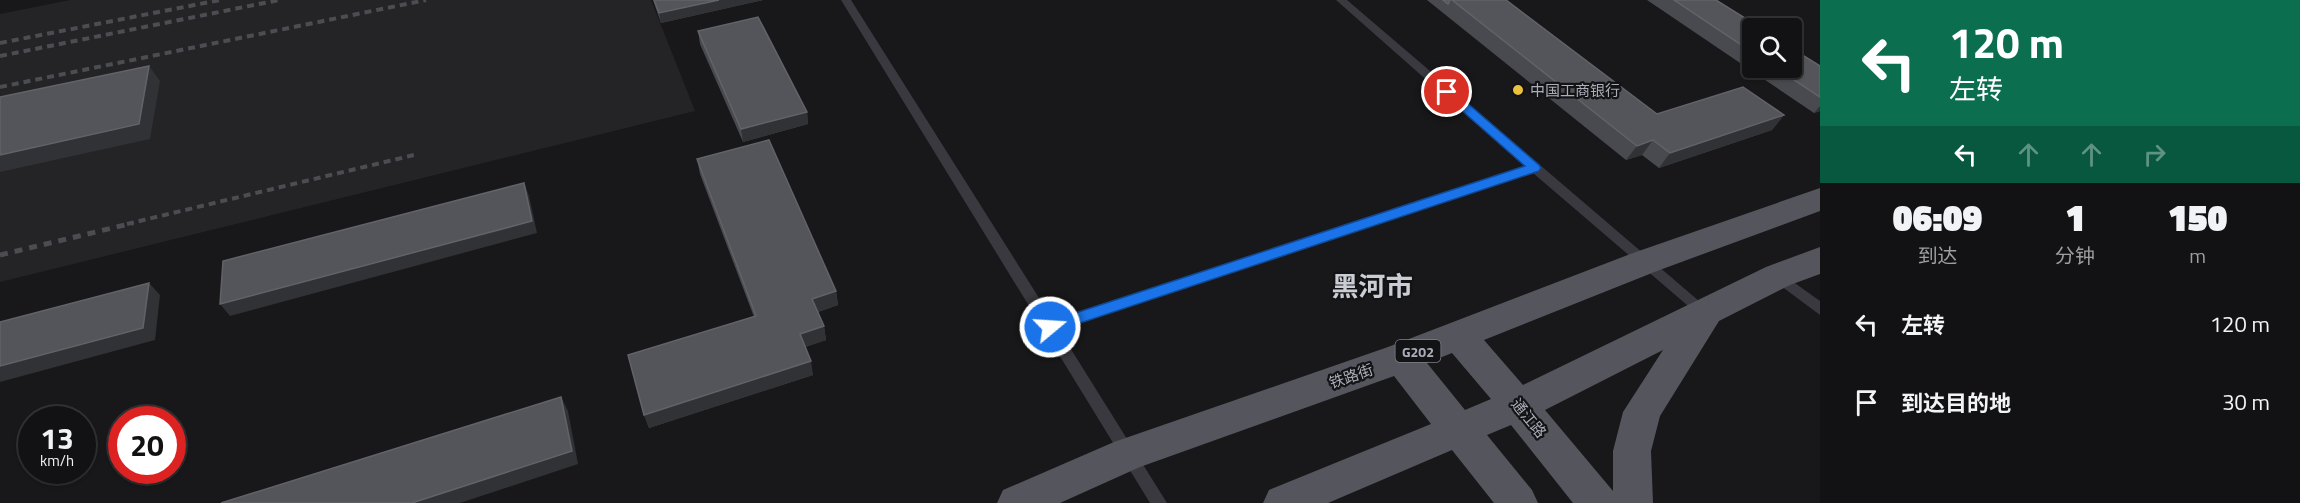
<!DOCTYPE html>
<html lang="zh">
<head>
<meta charset="utf-8">
<style>
  :root { --surface:#121214; --page:#1f2022; --text:#f1f3f6; --muted:#9c9ea0; --line:#313234 }
  body { margin:0; font-family:"Titillium Web","Noto Sans SC",sans-serif; background:var(--page); color:var(--text); height:100vh; display:flex; flex-direction:column; font-size:22px; white-space:nowrap }
  * { box-sizing:border-box; margin:0 }
  p { font-size:20px; color:var(--muted) }
  .icon { flex:none; width:33px; height:33px; fill:none; stroke:currentColor; stroke-width:2; stroke-linecap:round; stroke-linejoin:round }
  .map { position:relative; flex:1; overflow:hidden }
  .side { display:flex; flex-direction:column; background:var(--surface); width:480px }
  .side>* { flex:none }
  .hud { background:#0b6e4f; color:#fff; overflow:hidden }
  .tools { position:absolute; left:1742px; top:18px; display:grid; gap:12px }
  .tools a { display:grid; place-items:center; width:60px; height:60px; border-radius:6px; background:var(--surface); box-shadow:0 2px 4px #0004,0 0 0 2px var(--line); font-size:30px }
  .speed { position:absolute; left:18px; top:406px; display:flex; gap:12px; font-size:30px; font-weight:700; text-align:center }
  .speed>* { display:grid; place-content:center; width:78px; height:78px; border-radius:50%; background:var(--surface); box-shadow:0 2px 4px #0004,0 0 0 2px var(--line); line-height:1 }
  .speed small { font-size:15px; font-weight:400 }
  .speed .limit { border:9px solid #d22; background:#fff; color:#111 }
  .pin { position:absolute; display:grid; place-items:center; width:51px; height:51px; color:#fff; margin:-26px; border:3px solid #fff; border-radius:50%; box-shadow:0 2px 6px #0007 }
  .me { position:absolute; width:66px; margin:-33px; rotate:72deg; stroke-linejoin:round; filter:drop-shadow(0 0 4px #0008) }
  .turn { display:flex; align-items:center; gap:21px; height:126px; padding:0 30px; font-size:27px }
  .turn .icon { width:78px; height:78px; stroke-width:2.5 }
  .turn b { display:block; font-size:42px; line-height:51px }
  .lanes { display:flex; align-items:center; height:57px; padding:0 30px; background:#0003; justify-content:center; gap:30px; direction:ltr }
  .lanes .off { opacity:.35 }
  .eta { display:flex; justify-content:space-evenly; align-items:center; height:102px; text-align:center }
  .eta b { font-size:36px; font-weight:800; line-height:42px }
  ul { padding:0; list-style:none }
  li { display:flex; align-items:center; gap:18px; height:78px; padding:0 30px }
  li div { flex:1 }
  li b { display:block; font-size:22px }
  li em { font-style:normal }
  main { display:flex; flex:1; min-height:0 }
  .map>svg:first-child { display:block }
  .built { fill:#242427 }
  .lines { fill:none; stroke-linecap:round; stroke-linejoin:round }
  .lane { fill:#39393f; fill-rule:evenodd }
  .primary { fill:#55565d; fill-rule:evenodd }
  .rail-far1 { stroke:#4c4d53; stroke-width:4; stroke-dasharray:7 5; stroke-linecap:butt }
  .rail { stroke:#4c4d53; stroke-width:5; stroke-dasharray:8 7; stroke-linecap:butt }
  .wall { fill:#494a4f }
  .shaded-wall { fill:#313235 }
  .building { fill:#54555a; stroke:#616369; stroke-width:1.5 }
  .route { fill:#1a73e8; stroke:#114b97; stroke-width:1.5 }
  .poi-dot { fill:#ecc13e; stroke:#131315; stroke-width:2 }
  .labels { text-anchor:middle; dominant-baseline:central; stroke-width:4.5; stroke-linejoin:round; paint-order:stroke }
  .shield { fill:#131315; stroke:#7d8088; stroke-width:1.5 }
  .shield-label { font-size:14px; font-weight:bold; fill:#aaaeb9 }
  .poi-label { font-size:15px; fill:#aaaeb9; stroke:#131315; text-anchor:start }
  .street-label { font-size:15px; fill:#aaaeb9; stroke:#131315 }
  .town-label { font-size:27px; font-weight:bold; fill:#cbcdd5; stroke:#131315 }
</style>
</head>
<body>
<main>
<div class="map">
<svg width="1820" height="503" viewBox="0 0 1820 503">
  <rect width="100%" height="100%" fill="#18181a"/>
  <polygon class="built" points="70,0 651,0 695,111 0,282 0,14"/>
  <g class="lines">
    <g class="lane">
      <polygon points="841,0 851,0 1053,320 1525,167 1336,0 1347,0 1713,313 1711,317 1701,317 1533,173 1059,330 1167,503 1150,503"/>
      <polygon points="1778,271 1820,301 1820,315 1773,280 1771,276 1773,272"/>
    </g>
    <path class="primary" d="M1820 188V211L1657 271 1484 340 1523 385 1766 267 1820 247V274L1790 285 1719 321 1660 416 1651 451 1653 503H1573L1511 425 1487 435 1532 490 1538 503H1494L1452 450 1328 503H1263L1269 490 1431 424 1394 376 1140 467 1060 503H997L1003 490 1114 442 1388 347 1633 253ZM1663 350 1623 412 1613 451V491L1545 410ZM1452 353 1491 399 1465 410 1427 363Z"/>
    <g class="rail-far1">
      <polyline points="0,43 220,0"/>
      <polyline points="0,56 279,0"/>
      <polyline points="0,87 426,0"/>
      <polyline points="127,224 414,155"/>
    </g>
    <polyline class="rail" points="0,255 133,223"/>
  </g>
  <g class="wall">
    <polygon points="653,0 763,0 661,23"/>
    <polygon points="1427,0 1506,0 1657,114 1784,115 1772,130 1659,168 1642,155 1626,160"/>
    <polygon points="1647,0 1716,0 1752,28 1752,68 1820,66 1820,111 1814,113"/>
    <polygon points="698,31 807,112 808,124 743,142 700,44"/>
    <polygon points="697,159 836,291 838,305 818,312 824,326 826,340 805,347 813,375 649,428 644,415 754,317 700,174"/>
  </g>
  <g class="shaded-wall">
    <polygon points="719,0 763,0 661,23 659,13"/>
    <polygon points="149,66 160,81 150,139 0,172 0,155"/>
    <polygon points="1820,106 1820,111 1814,113"/>
    <polygon points="807,112 808,124 743,142 741,129"/>
    <polygon points="1784,115 1772,130 1659,168 1670,153"/>
    <polygon points="1653,140 1642,155 1626,160 1637,146"/>
    <polygon points="524,183 529,196 537,233 230,316 220,304"/>
    <polygon points="149,283 160,295 155,340 0,382 0,366"/>
    <polygon points="836,291 838,305 814,313 812,299"/>
    <polygon points="824,326 826,340 802,348 800,334"/>
    <polygon points="811,361 813,375 649,428 644,415"/>
    <polygon points="561,397 568,411 578,464 460,503 412,503"/>
  </g>
  <g class="building">
    <polygon points="654,0 719,0 659,13"/>
    <polygon points="1443,0 1450,0 1448,4"/>
    <polygon points="1452,0 1506,0 1657,114 1743,87 1784,115 1670,153 1653,140 1637,146"/>
    <polygon points="1674,0 1716,0 1761,28 1752,28 1752,52"/>
    <polygon points="758,17 807,112 741,129 698,31"/>
    <polygon points="1791,48 1820,66 1820,97 1776,68 1791,68"/>
    <polygon points="149,66 139,124 0,155 0,97"/>
    <polygon points="769,140 836,291 812,299 824,326 800,334 811,361 644,415 628,355 756,316 697,159"/>
    <polygon points="524,183 532,221 220,304 223,261"/>
    <polygon points="149,283 143,328 0,366 0,322"/>
    <polygon points="561,397 572,451 412,503 221,503"/>
  </g>
  <polygon class="route" points="1447,88 1451,89 1539,165 1541,168 1539,171 1050,333 1045,331 1042,327 1045,323 1525,166 1443,94 1443,89"/>
  <circle class="poi-dot" cx="1518" cy="90" r="6"/>
  <g class="labels">
    <rect class="shield" x="1395.5" y="340" width="45" height="22" rx="4.5"/>
    <g class="shield-label">
      <text x="1418" y="351">G202</text>
    </g>
    <g class="poi-label">
      <text x="1530" y="90">中国工商银行</text>
    </g>
    <g class="street-label">
      <text transform="translate(1351 376) rotate(-19)">铁路街</text>
      <text transform="translate(1529 418) rotate(51)">通江路</text>
    </g>
    <g class="town-label">
      <text x="1372" y="285">黑河市</text>
    </g>
  </g>
</svg>
<div class="tools">
<a><svg class="icon" aria-label="search" viewBox="0 0 24 24"><circle cx="10" cy="10" r="6"/><path d="M15 15l6 6"/></svg></a>
</div>
<div class="speed"><div>13<small>km/h</small></div><div class="limit">20</div></div>
<div class="pin" style="left:1447px;top:92px;background:#d93025"><svg class="icon" aria-label="arrive" viewBox="0 0 24 24"><path d="M6 21V4h12l-3 4 3 4H6"/></svg></div>
<svg class="me" style="left:1050px;top:327px" viewBox="-20 -20 40 40"><circle r="17" fill="#1a73e8" stroke="#fff" stroke-width="3"/><path d="M0-11L8 9 0 5-8 9z" fill="#fff"/></svg>
</div>
<section class="side">
<div class="hud">
<div class="turn"><svg class="icon" aria-label="left" viewBox="0 0 24 24"><path d="M17 20v-9H6M10 6l-5 5 5 5"/></svg><div><b>120 m</b>左转</div></div>
<div class="lanes"><svg class="icon" aria-label="left" viewBox="0 0 24 24"><path d="M17 20v-9H6M10 6l-5 5 5 5"/></svg><svg class="icon off" aria-label="ahead" viewBox="0 0 24 24"><path d="M12 20V5M6 11l6-6 6 6"/></svg><svg class="icon off" aria-label="ahead" viewBox="0 0 24 24"><path d="M12 20V5M6 11l6-6 6 6"/></svg><svg class="icon off" aria-label="right" viewBox="0 0 24 24"><path d="M7 20v-9h11M14 6l5 5-5 5"/></svg></div>
</div>
<div class="eta">
<div><b>06:09</b><p>到达</p></div>
<div><b>1</b><p>分钟</p></div>
<div><b>150</b><p>m</p></div>
</div>
<ul>
<li><svg class="icon" aria-label="left" viewBox="0 0 24 24"><path d="M17 20v-9H6M10 6l-5 5 5 5"/></svg><div><b>左转</b></div><em>120 m</em></li>
<li><svg class="icon" aria-label="arrive" viewBox="0 0 24 24"><path d="M6 21V4h12l-3 4 3 4H6"/></svg><div><b>到达目的地</b></div><em>30 m</em></li>
</ul>
</section>
</main>
</body>
</html>
